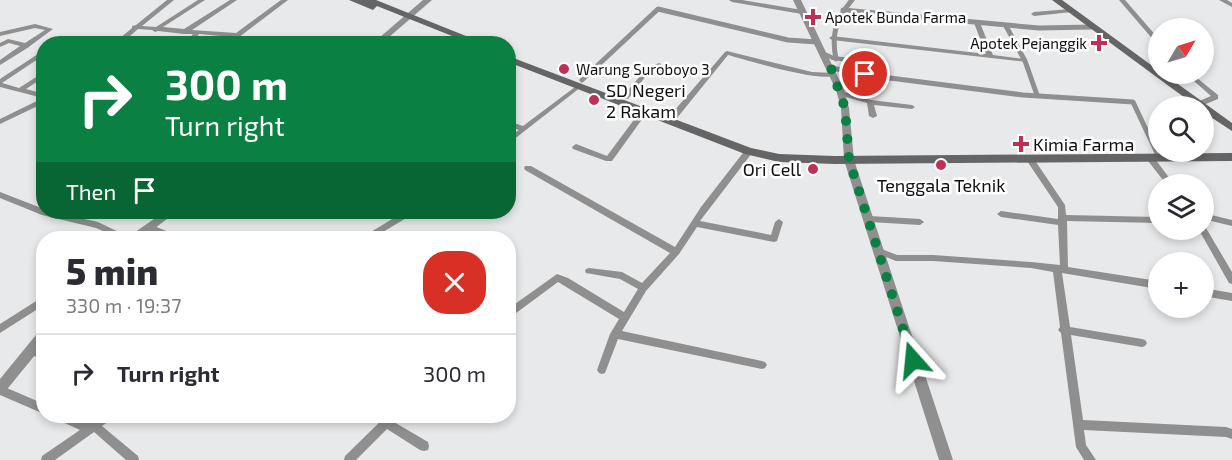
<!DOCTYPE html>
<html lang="en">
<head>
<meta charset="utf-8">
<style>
  :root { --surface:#fff; --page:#f2f2f3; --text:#2b2b33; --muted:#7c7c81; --line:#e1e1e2 }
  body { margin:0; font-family:"Exo 2",sans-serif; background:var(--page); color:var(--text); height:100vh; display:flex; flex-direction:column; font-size:22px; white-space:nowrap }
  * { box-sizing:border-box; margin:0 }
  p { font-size:20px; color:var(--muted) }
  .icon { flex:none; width:33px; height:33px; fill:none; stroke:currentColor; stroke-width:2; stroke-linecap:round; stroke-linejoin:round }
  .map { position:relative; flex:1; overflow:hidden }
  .panel { position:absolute; left:36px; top:231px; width:480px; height:192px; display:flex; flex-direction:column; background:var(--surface); border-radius:24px; box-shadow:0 3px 9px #0003 }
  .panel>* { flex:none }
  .banner { position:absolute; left:36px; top:36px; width:480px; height:183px; border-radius:24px; box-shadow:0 3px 9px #0003; background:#0b8043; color:#fff; overflow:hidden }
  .needle { width:39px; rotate:52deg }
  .buttons { position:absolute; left:1148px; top:18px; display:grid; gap:12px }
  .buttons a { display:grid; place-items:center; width:66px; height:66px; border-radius:50%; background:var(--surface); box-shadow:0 3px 9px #0003; font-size:30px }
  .pin { position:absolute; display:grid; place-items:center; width:51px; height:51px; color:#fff; margin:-26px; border:3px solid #fff; border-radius:50%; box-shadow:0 2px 6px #0007 }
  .me { position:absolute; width:66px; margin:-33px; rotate:342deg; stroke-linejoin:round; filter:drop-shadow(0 0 4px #0008) }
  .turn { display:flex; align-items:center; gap:21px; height:126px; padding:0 30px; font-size:27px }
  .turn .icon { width:78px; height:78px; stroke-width:2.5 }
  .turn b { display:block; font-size:42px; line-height:51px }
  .then { display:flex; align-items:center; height:57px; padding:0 30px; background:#0003; gap:12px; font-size:22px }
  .round { display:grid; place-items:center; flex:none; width:63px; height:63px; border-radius:24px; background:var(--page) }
  .head { display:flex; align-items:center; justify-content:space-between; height:102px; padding:0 30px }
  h1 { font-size:36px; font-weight:800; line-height:45px }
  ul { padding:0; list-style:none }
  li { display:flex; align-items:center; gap:18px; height:78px; padding:0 30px; border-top:2px solid var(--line) }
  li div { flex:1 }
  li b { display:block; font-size:22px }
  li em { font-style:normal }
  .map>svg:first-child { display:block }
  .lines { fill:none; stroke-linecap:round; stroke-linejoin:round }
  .pedestrian { stroke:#908f8f; stroke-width:5 }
  .minor { fill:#908f8f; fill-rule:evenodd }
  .tertiary { fill:#908f8f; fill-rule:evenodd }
  .secondary { fill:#666565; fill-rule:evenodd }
  .route { stroke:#0b8043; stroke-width:10; stroke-dasharray:0 18 }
  .poi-dot { fill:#bf3055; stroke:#fff; stroke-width:2 }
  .labels { text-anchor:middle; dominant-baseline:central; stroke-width:5; stroke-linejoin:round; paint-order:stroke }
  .far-poi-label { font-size:15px; fill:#0f0f10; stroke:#fff; text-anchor:start }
  .poi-label { font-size:18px; fill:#0f0f10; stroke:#fff; text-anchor:start }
</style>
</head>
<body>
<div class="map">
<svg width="1232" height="460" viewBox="0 0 1232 460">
  <rect width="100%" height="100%" fill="#e8e9ea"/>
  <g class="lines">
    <g class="pedestrian">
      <polyline points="843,10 1039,28 1093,27"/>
      <polyline points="1006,26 1025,61 1037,95"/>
      <path d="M836 59C831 34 836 19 852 0"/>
      <polyline points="831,68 882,77 1023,95 1133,102 1157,153"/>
      <polyline points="582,80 658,9 788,40 817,42"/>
    </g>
    <g class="minor">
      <polygon points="167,0 174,0 142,26 156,27 198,0 205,0 163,27 184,29 230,0 237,0 192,30 236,33 281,0 288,0 230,44 222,44 231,37 199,34 191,44 184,44 193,34 184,34 158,31 155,32 152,30 138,29 121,44 113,44 132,28 132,26 136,25"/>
      <polygon points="729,0 742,0 802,10 805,12 802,14 732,2"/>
      <polygon points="1119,0 1125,0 1158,38 1158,44 1156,43"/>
      <polygon points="1219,0 1227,0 1232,3 1232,7"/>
      <polygon points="1070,9 1073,11 1072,12 1034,16 1031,14 1034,12"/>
      <polygon points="977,21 980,23 993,55 1025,59 1027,60 1027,62 832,40 829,38 832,36 986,54 974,23"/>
      <polygon points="35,24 53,29 30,46 29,47 0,65 0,60 20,46 9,43 0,47 0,43 8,39 25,43 45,30 35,28 0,36 0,32"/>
      <polygon points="57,41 60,44 53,44"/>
      <polygon points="44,50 44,55 2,83 19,88 44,72 44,77 26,89 44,94 44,103 0,124 0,119 43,98 0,87 0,79"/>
      <path d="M727 51 812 72 834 73 837 75C821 83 750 61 728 55L673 123H667L666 121 667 119 725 52Z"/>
      <polygon points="825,52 834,56 866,60 869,62 866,64 832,60 823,55 823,53"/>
      <polygon points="659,63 661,64 661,66 650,71 628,99 624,99 624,95 646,69"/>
      <polygon points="1186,74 1192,74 1218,95 1218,99 1201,106 1197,106 1197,102 1211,96"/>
      <polygon points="579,84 581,85 581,87 508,144 508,138 519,130 508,126 508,121 523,126"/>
      <polygon points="839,91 841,91 871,100 912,105 915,107 912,109 874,105 877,116 873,118 869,116 867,103 839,95"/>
      <polygon points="642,109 644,109 648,111 612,161 606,161 573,149 572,147 576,144 607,156"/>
      <polygon points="749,148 753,151 752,153 700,221 771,235 775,222 779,219 783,222 777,241 774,242 697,227 679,254 646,291 622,331 762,361 765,362 767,365 765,368 762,369 618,339 605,373 602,374 599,373 597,370 610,334 619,319 558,282 508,319 508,309 557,274 568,278 624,312 638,289 620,279 586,273 585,271 586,269 589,268 622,272 642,283 670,253 525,170 524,168 525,166 531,166 675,247 701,207 746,149"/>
      <polygon points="1149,154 1152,155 1174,184 1166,184 1145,157"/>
      <polygon points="1029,155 1032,156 1065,205 1066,215 1158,217 1158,223 1067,221 1068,267 1158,281 1158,289 1062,273 1070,327 1142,339 1145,340 1147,343 1145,346 1142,347 1071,335 1083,420 1226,427 1232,429 1232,439 1226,437 1084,430 1086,445 1096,460 1084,460 1076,447 1061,333 1058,330 1060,327 1053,272 1031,268 933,261 896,261 876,253 875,251 876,249 879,248 897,255 933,255 1031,262 1060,265 1058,225 1001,217 997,214 1001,211 1058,219 1058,207 1025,158"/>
      <polygon points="0,192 44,209 44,212 53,212 98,222 127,236 128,238 118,238 96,228 42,215 0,198"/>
      <polygon points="404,212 414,212 413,214 373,238 363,238 364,236"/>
      <polygon points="1203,213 1232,220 1232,226 1203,219"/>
      <polygon points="870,216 920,219 924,222 920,225 870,222 866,219"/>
      <polygon points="149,224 179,236 180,238 169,238 146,229 145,227 146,225"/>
      <polygon points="1203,227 1206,228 1232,272 1232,284 1229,283 1199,230 1203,230"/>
      <polygon points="1203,288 1232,293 1232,301 1203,296"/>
      <polygon points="44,296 44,305 0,333 0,324"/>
      <polygon points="30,347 44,351 44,359 27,354 25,351 27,348"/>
      <polygon points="0,385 44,404 44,414 0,395"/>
      <polygon points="55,416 70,416 89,423 100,416 113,416 112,419 102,426 138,456 139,460 126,460 94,432 55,460 41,460 42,456 80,430 56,419"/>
      <polygon points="386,416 398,416 394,422 428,442 429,446 428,450 424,451 420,450 387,429 356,460 344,460 345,456"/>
    </g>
    <g class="tertiary">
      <polygon points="423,0 432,0 381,44 372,44"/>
      <polygon points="793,0 801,0 844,90 849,108 854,160 953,460 939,460 844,160 841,108 836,90"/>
      <polygon points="164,212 176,212 142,238 130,238 131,235"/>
      <polygon points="44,329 44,344 4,393 0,395 0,379 40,330"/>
    </g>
    <g class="secondary">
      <polygon points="349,0 376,0 486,44 472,44 377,6 373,10"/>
      <polygon points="1052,0 1062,0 1158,70 1158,74 1164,74 1232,123 1232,131 1203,112 1203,106 1196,106"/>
      <polygon points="508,56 751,148 779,154 835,156 1232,153 1232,161 835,164 779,162 745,154 508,62"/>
    </g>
  </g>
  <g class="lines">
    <polyline class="route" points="865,74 831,68 845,108 849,160 913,360"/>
  </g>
  <g class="poi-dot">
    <path d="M810 8h6v6h6v6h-6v6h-6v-6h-6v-6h6z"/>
    <path d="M1096 34h6v6h6v6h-6v6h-6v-6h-6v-6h6z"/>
    <circle cx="564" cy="69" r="6"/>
    <circle cx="594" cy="100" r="6"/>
    <path d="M1018 135h6v6h6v6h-6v6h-6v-6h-6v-6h6z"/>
    <circle cx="941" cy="165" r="6"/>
    <circle cx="813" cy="169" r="6"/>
  </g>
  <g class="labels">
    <g class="far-poi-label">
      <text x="825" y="17">Apotek Bunda Farma</text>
      <text x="1087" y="43" text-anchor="end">Apotek Pejanggik</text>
      <text x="576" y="69">Warung Suroboyo 3</text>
    </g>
    <g class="poi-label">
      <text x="606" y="90">SD Negeri<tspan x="606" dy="21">2 Rakam</tspan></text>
      <text x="1033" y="144">Kimia Farma</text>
      <text x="801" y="169" text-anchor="end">Ori Cell</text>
      <text x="941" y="185" text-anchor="middle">Tenggala Teknik</text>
    </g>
  </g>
</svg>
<div class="buttons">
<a><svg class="needle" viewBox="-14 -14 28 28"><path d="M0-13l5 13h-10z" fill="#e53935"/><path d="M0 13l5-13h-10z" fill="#7c7c81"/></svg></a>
<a><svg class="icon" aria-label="search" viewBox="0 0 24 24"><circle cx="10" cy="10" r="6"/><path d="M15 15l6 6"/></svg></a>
<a><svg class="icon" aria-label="layers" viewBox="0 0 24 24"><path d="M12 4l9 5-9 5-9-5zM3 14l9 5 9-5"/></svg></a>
<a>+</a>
</div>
<div class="pin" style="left:865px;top:74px;background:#d93025"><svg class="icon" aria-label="arrive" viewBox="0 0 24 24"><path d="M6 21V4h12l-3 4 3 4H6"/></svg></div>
<svg class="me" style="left:913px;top:360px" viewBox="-20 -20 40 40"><path d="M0-17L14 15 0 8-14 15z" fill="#0b8043" stroke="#fff" stroke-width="4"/></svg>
<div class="banner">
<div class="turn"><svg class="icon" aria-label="right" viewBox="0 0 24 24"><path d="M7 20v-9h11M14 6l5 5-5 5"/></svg><div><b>300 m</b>Turn right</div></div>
<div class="then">Then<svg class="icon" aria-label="arrive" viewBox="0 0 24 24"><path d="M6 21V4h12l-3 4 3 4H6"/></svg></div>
</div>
<section class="panel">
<div class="head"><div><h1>5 min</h1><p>330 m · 19:37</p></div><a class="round" style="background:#d93025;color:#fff"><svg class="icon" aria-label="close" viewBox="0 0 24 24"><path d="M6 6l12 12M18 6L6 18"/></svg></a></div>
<ul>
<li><svg class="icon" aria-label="right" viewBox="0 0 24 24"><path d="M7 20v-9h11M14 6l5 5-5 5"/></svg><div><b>Turn right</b></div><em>300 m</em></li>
</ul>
</section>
</div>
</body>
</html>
